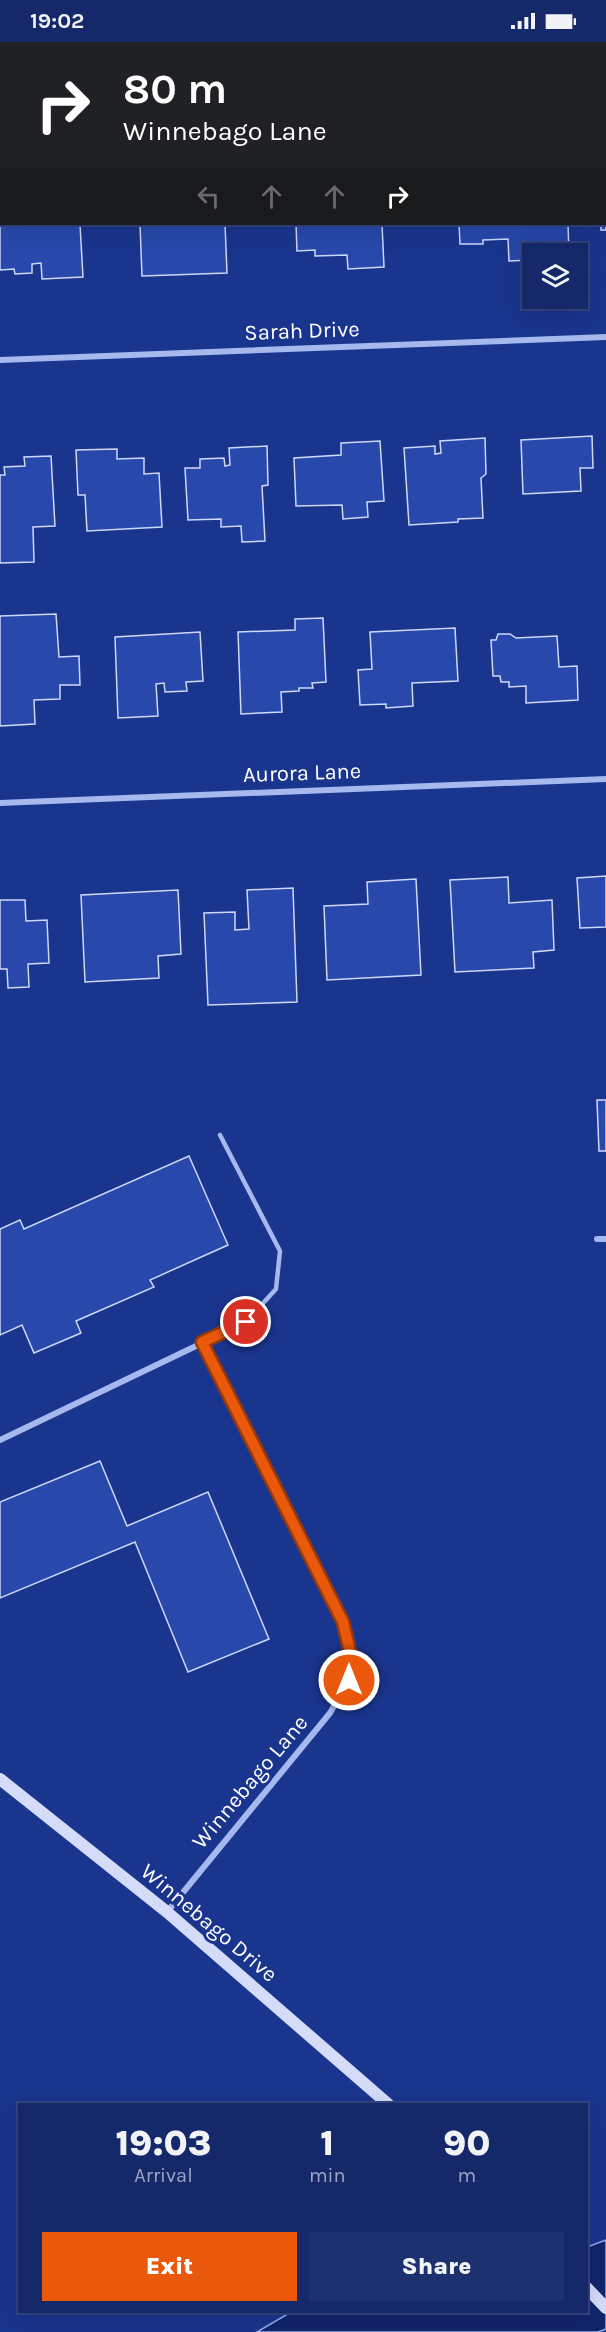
<!DOCTYPE html>
<html lang="en">
<head>
<meta charset="utf-8">
<style>
  :root { --surface:#14286a; --page:#1d3070; --text:#f1f3f6; --muted:#9da6c1; --line:#33447e; --accent:#ea580c }
  body { margin:0; font-family:Karla,sans-serif; background:var(--page); color:var(--text); height:100vh; display:flex; flex-direction:column; font-size:22px; white-space:nowrap }
  * { box-sizing:border-box; margin:0 }
  p { font-size:20px; color:var(--muted) }
  .icon { flex:none; width:33px; height:33px; fill:none; stroke:currentColor; stroke-width:2; stroke-linecap:round; stroke-linejoin:round }
  .map { position:relative; flex:1; overflow:hidden }
  .sheet { position:absolute; left:18px; top:2061px; width:570px; height:210px; display:flex; flex-direction:column; background:var(--surface); border-radius:0px; box-shadow:0 6px 24px #0002,0 0 0 2px var(--line) }
  .sheet>* { flex:none }
  .top-card { position:absolute; left:0px; top:0px; width:606px; height:183px; box-shadow:0 6px 24px #0002,0 0 0 2px var(--line); background:#202124; color:#fff; overflow:hidden }
  .buttons { position:absolute; left:522px; top:201px; display:grid; gap:12px }
  .buttons a { display:grid; place-items:center; width:66px; height:66px; border-radius:0px; background:var(--surface); box-shadow:0 6px 24px #0002,0 0 0 2px var(--line); font-size:30px }
  .pin { position:absolute; display:grid; place-items:center; width:51px; height:51px; color:#fff; margin:-26px; border:3px solid #fff; border-radius:50%; box-shadow:0 2px 6px #0007 }
  .me { position:absolute; width:66px; margin:-33px; rotate:0deg; stroke-linejoin:round; filter:drop-shadow(0 0 4px #0008) }
  .turn { display:flex; align-items:center; gap:21px; height:126px; padding:0 24px; font-size:27px }
  .turn .icon { width:78px; height:78px; stroke-width:2.5 }
  .turn b { display:block; font-size:42px; line-height:51px }
  .lanes { display:flex; align-items:center; height:57px; padding:0 24px; background:#0003; justify-content:center; gap:30px; direction:ltr }
  .lanes .off { opacity:.35 }
  .eta { display:flex; justify-content:space-evenly; align-items:center; height:102px; text-align:center }
  .eta b { font-size:36px; font-weight:800; line-height:42px }
  .cta { display:flex; gap:12px; margin-top:auto; padding:12px 24px }
  .cta a { flex:1; height:69px; border-radius:0px; background:var(--accent); color:#fff; font-size:24px; font-weight:800; line-height:69px; text-align:center }
  .cta a+a { background:var(--page); color:var(--text) }
  .status { display:flex; justify-content:space-between; align-items:center; height:42px; padding:0 30px; background:var(--surface); direction:ltr }
  .status svg { height:16px; fill:currentColor }
  .map>svg:first-child { display:block }
  .water { fill:#11256c; stroke:#99b0f1; stroke-width:1.5 }
  .building { fill:#2848ac; stroke:#cdd8fa; stroke-width:1.5 }
  .lines { fill:none; stroke-linecap:round; stroke-linejoin:round }
  .service { stroke:#a6b8ee; stroke-width:4.5 }
  .minor { stroke:#a6b8ee; stroke-width:6 }
  .secondary { stroke:#d4dcfa; stroke-width:12 }
  .route-casing { stroke:#983908; stroke-width:15 }
  .route { stroke:#ea580c; stroke-width:10 }
  .labels { text-anchor:middle; dominant-baseline:central; stroke-width:6; stroke-linejoin:round; paint-order:stroke }
  .street-label { font-size:22px; fill:#fff; stroke:#1a358e }
</style>
</head>
<body>
<div class="status"><b>19:02</b><svg viewBox="0 0 49 12"><path d="M0 12V9h3v3zM5 12V6h3v6zM10 12V3h3v9zM15 12V0h3v12zM26 1h20v11H26zM47 4h2v5h-2z"/></svg></div>
<div class="map">
<svg width="606" height="2290" viewBox="0 0 606 2290">
  <rect width="100%" height="100%" fill="#1a358e"/>
  <polygon class="water" points="606,2198 606,2287 598,2290 257,2290 291,2270 586,2270 587,2205"/>
  <g class="building">
    <polygon points="39,0 169,0 169,2 40,2"/>
    <rect x="215" y="0" width="90" height="2"/>
    <rect x="337" y="0" width="95" height="2"/>
    <polygon points="604,138 606,188 601,188 601,182 604,182"/>
    <polygon points="0,173 2,182 80,182 83,235 42,237 41,221 32,222 32,231 15,232 14,227 0,228"/>
    <polygon points="140,182 225,182 227,231 142,234"/>
    <polygon points="296,182 382,182 384,225 348,227 347,213 315,214 315,208 297,209"/>
    <polygon points="452,182 568,182 569,212 532,212 532,218 509,219 508,197 483,198 483,202 460,202 459,182"/>
    <polygon points="592,394 593,426 580,426 581,449 523,452 521,398"/>
    <polygon points="485,396 486,432 481,436 483,476 458,477 458,480 409,483 404,406 435,404 435,412 441,411 440,399"/>
    <polygon points="380,399 384,459 367,460 368,475 343,477 342,463 296,464 294,416 341,413 341,401"/>
    <polygon points="267,404 268,443 262,444 265,499 242,500 241,484 221,485 221,477 188,478 185,426 200,426 200,417 224,416 225,424 230,423 229,406"/>
    <polygon points="117,407 117,417 144,416 144,432 159,431 162,485 87,489 85,453 78,453 76,408"/>
    <polygon points="51,414 55,484 33,485 34,520 0,521 0,433 5,433 4,425 25,424 24,415"/>
    <polygon points="56,572 59,615 79,614 80,643 60,643 60,657 34,658 35,682 0,684 0,574"/>
    <polygon points="323,576 326,640 312,641 313,646 299,646 299,649 281,650 282,670 241,672 238,590 295,588 295,577"/>
    <polygon points="455,586 458,639 412,641 413,664 386,666 386,662 360,663 358,628 372,627 370,590"/>
    <polygon points="200,590 203,639 186,640 187,649 165,650 164,641 156,642 158,674 118,676 115,595"/>
    <polygon points="498,592 510,592 516,596 557,594 559,625 577,624 578,658 526,661 526,644 509,645 509,640 501,640 500,634 493,634 491,598 496,598"/>
    <polygon points="606,834 606,885 580,886 577,836"/>
    <polygon points="508,835 509,861 552,858 554,908 533,910 534,926 455,930 450,838"/>
    <polygon points="416,837 421,933 327,938 324,864 368,862 367,840"/>
    <polygon points="293,846 297,960 208,963 204,871 235,870 235,888 249,887 247,848"/>
    <polygon points="178,848 181,912 158,914 159,936 85,940 81,853"/>
    <polygon points="0,858 25,858 26,879 47,878 49,921 28,922 29,945 8,946 7,927 0,927"/>
    <polygon points="597,1058 606,1058 606,1109 599,1109"/>
    <polygon points="189,1114 228,1203 150,1238 154,1245 76,1279 81,1291 34,1311 22,1283 0,1293 0,1187 20,1178 24,1187"/>
    <polygon points="100,1419 127,1484 208,1450 269,1597 188,1630 135,1500 0,1556 0,1460"/>
  </g>
  <g class="lines">
    <polyline class="service" points="220,1093 280,1209 276,1247 246,1280"/>
    <g class="minor">
      <polyline points="0,318 606,295"/>
      <polyline points="0,761 606,737"/>
      <polyline points="597,1197 606,1197"/>
      <polyline points="0,1398 246,1280"/>
      <polyline points="167,1870 330,1671 349,1638 350,1610 343,1580 202,1300"/>
    </g>
    <g class="secondary">
      <polyline points="0,1737 167,1870 388,2062"/>
      <polyline points="586,2245 606,2266"/>
    </g>
  </g>
  <g class="lines">
    <defs>
      <polyline id="route" points="246,1280 202,1300 343,1580 350,1610 349,1638"/>
    </defs>
    <use href="#route" class="route-casing"/>
    <use href="#route" class="route"/>
  </g>
  <g class="labels">
    <g class="street-label">
      <text transform="translate(302 289) rotate(-2)">Sarah Drive</text>
      <text transform="translate(302 731) rotate(-2)">Aurora Lane</text>
      <text transform="translate(250 1740) rotate(-50)">Winnebago Lane</text>
      <text transform="translate(209 1881) rotate(40)">Winnebago Drive</text>
    </g>
  </g>
</svg>
<div class="buttons">
<a><svg class="icon" aria-label="layers" viewBox="0 0 24 24"><path d="M12 4l9 5-9 5-9-5zM3 14l9 5 9-5"/></svg></a>
</div>
<div class="pin" style="left:246px;top:1280px;background:#d93025"><svg class="icon" aria-label="arrive" viewBox="0 0 24 24"><path d="M6 21V4h12l-3 4 3 4H6"/></svg></div>
<svg class="me" style="left:349px;top:1638px" viewBox="-20 -20 40 40"><circle r="17" fill="#ea580c" stroke="#fff" stroke-width="3"/><path d="M0-11L8 9 0 5-8 9z" fill="#fff"/></svg>
<div class="top-card">
<div class="turn"><svg class="icon" aria-label="right" viewBox="0 0 24 24"><path d="M7 20v-9h11M14 6l5 5-5 5"/></svg><div><b>80 m</b>Winnebago Lane</div></div>
<div class="lanes"><svg class="icon off" aria-label="left" viewBox="0 0 24 24"><path d="M17 20v-9H6M10 6l-5 5 5 5"/></svg><svg class="icon off" aria-label="ahead" viewBox="0 0 24 24"><path d="M12 20V5M6 11l6-6 6 6"/></svg><svg class="icon off" aria-label="ahead" viewBox="0 0 24 24"><path d="M12 20V5M6 11l6-6 6 6"/></svg><svg class="icon" aria-label="right" viewBox="0 0 24 24"><path d="M7 20v-9h11M14 6l5 5-5 5"/></svg></div>
</div>
<section class="sheet">
<div class="eta">
<div><b>19:03</b><p>Arrival</p></div>
<div><b>1</b><p>min</p></div>
<div><b>90</b><p>m</p></div>
</div>
<div class="cta"><a>Exit</a><a>Share</a></div>
</section>
</div>
</body>
</html>
